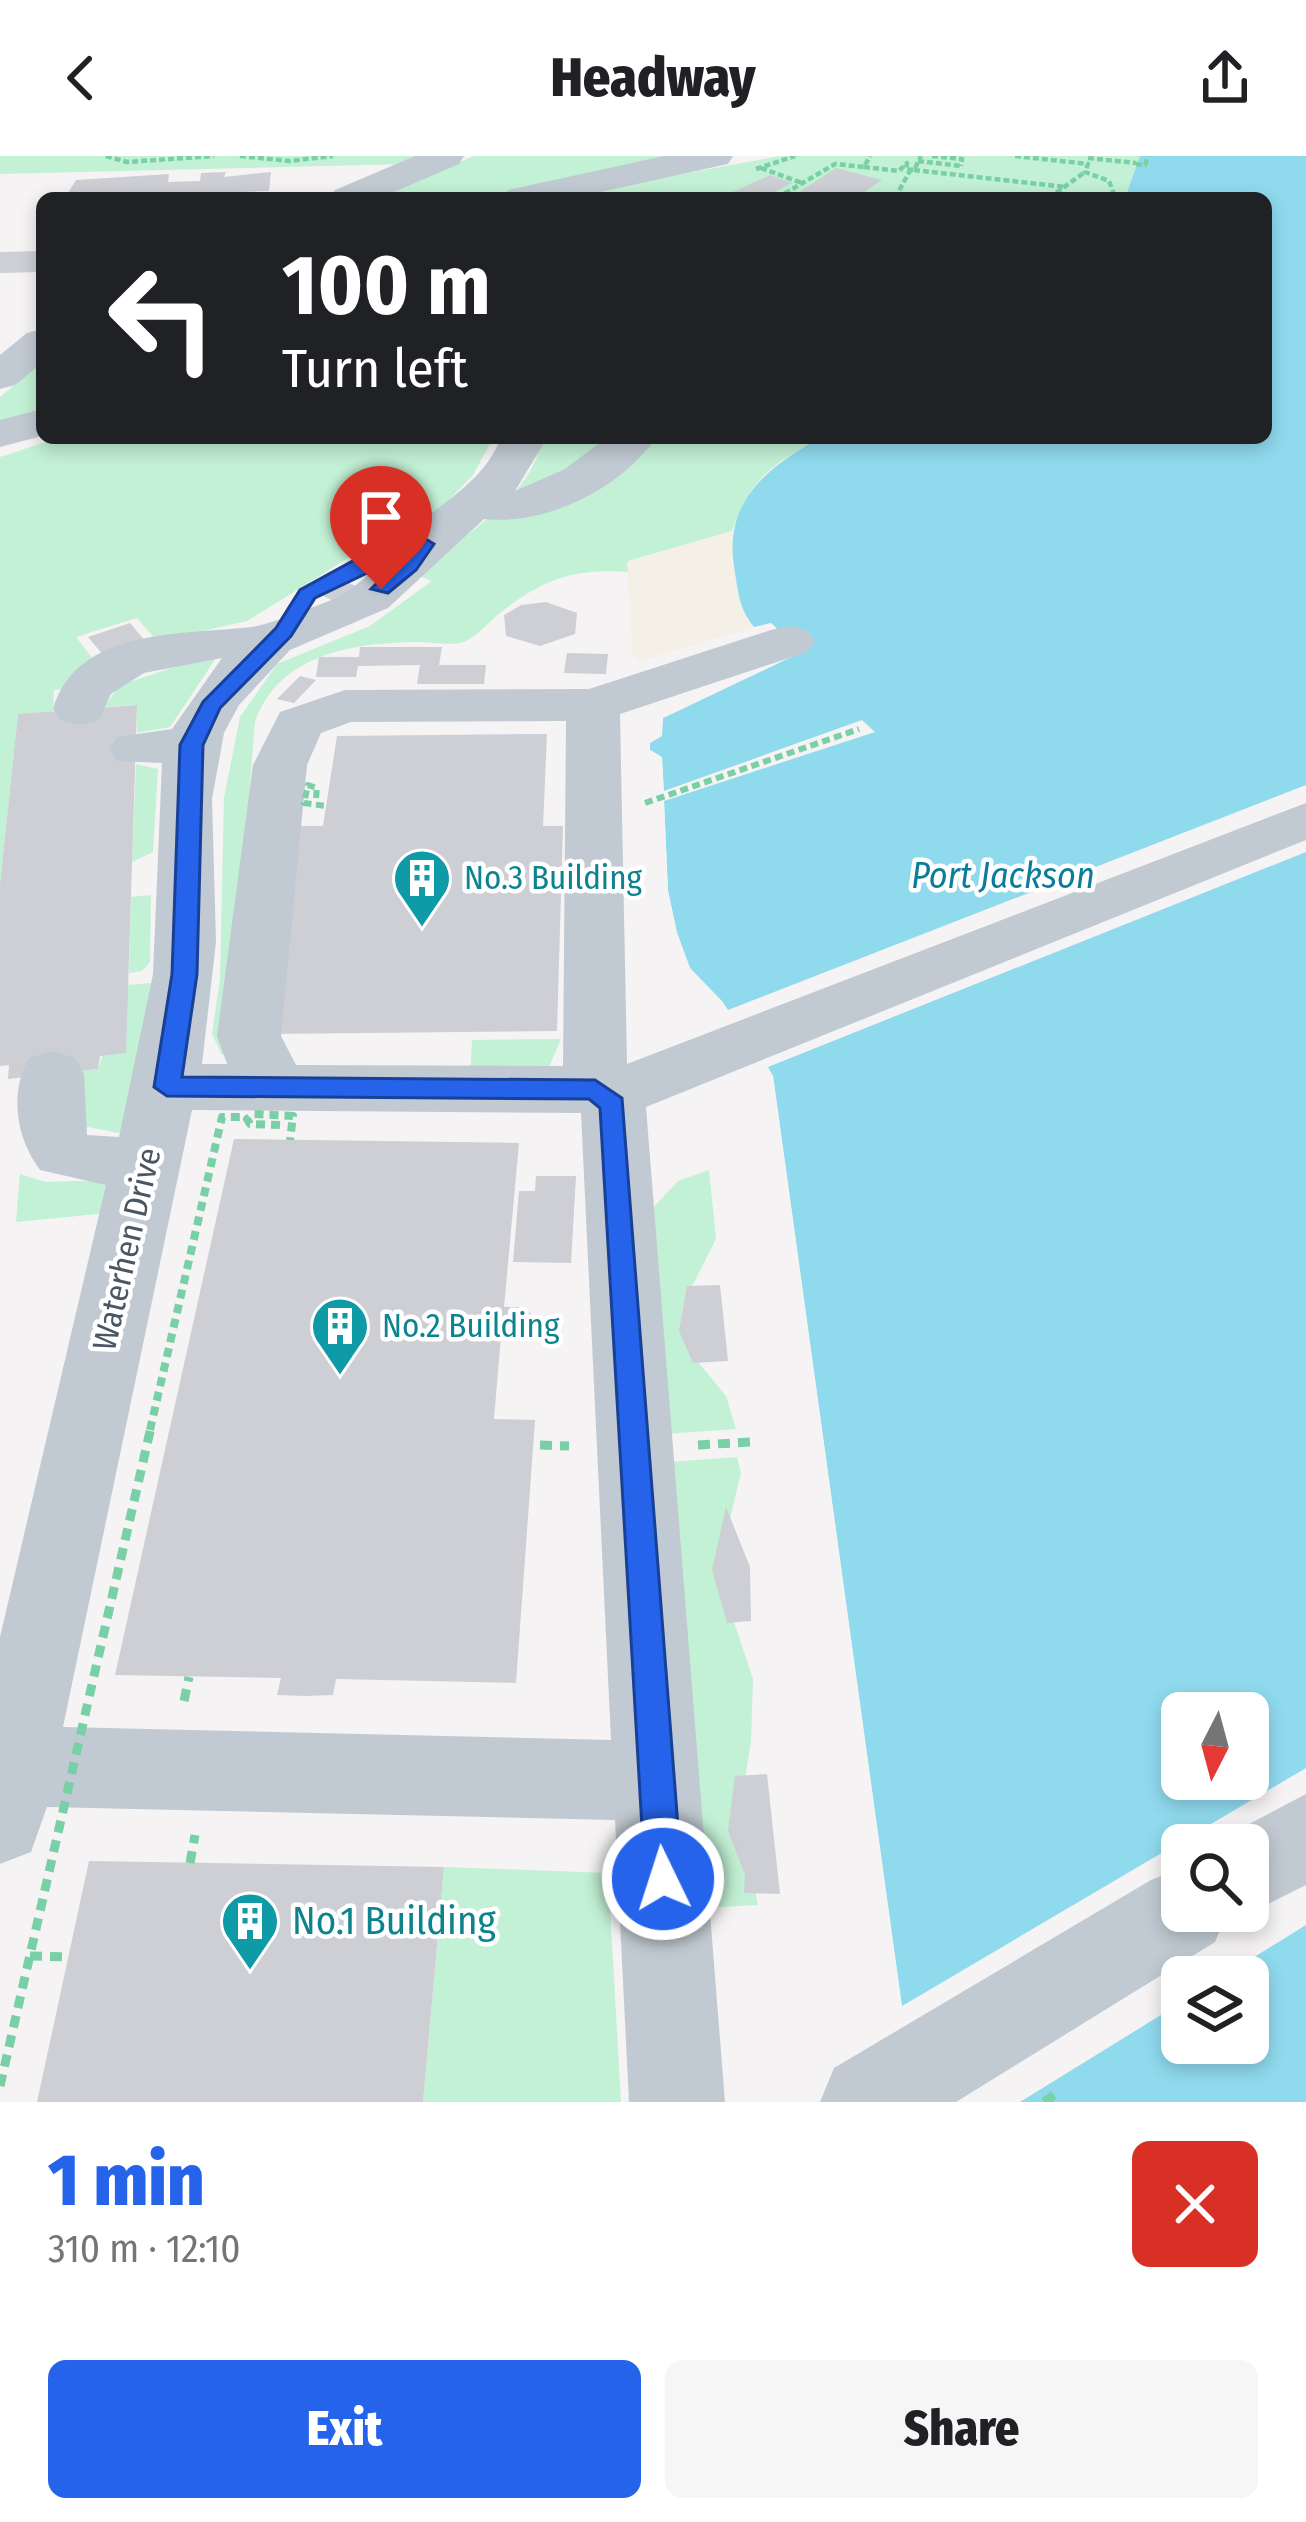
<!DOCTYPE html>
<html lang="en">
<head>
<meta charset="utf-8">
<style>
  :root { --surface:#fff; --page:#f6f6f6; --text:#202124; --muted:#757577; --accent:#2563eb }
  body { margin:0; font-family:"Fira Sans Condensed",sans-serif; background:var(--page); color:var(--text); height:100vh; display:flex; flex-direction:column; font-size:45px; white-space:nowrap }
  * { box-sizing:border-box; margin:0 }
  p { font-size:39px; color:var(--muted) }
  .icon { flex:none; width:66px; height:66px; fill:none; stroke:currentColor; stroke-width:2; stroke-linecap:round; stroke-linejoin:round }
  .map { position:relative; height:1946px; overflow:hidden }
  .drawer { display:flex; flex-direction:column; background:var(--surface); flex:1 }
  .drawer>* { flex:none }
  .guide { position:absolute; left:36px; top:36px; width:1236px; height:252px; border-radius:18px; box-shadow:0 6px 18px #0003; background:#202124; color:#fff; overflow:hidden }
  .needle { width:78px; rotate:186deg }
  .tools { position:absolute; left:1161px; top:1536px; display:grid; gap:24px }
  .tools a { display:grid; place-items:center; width:108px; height:108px; border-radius:18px; background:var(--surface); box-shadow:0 6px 18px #0003; font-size:60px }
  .pin { position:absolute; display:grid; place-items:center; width:102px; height:102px; color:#fff; margin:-123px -51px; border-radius:50% 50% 50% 0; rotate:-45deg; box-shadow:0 0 12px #0007 }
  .pin .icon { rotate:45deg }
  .me { position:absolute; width:132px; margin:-66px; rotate:356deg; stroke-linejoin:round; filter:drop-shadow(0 0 9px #0008) }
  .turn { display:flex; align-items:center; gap:42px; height:252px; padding:0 48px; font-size:54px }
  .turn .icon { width:156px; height:156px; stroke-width:2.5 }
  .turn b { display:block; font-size:84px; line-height:102px }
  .round { display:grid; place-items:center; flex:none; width:126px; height:126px; border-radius:18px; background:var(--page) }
  .summary { display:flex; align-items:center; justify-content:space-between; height:204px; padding:0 48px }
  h1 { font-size:72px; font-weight:800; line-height:90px; color:var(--accent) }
  .primary-button { display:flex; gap:24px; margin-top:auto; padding:24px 48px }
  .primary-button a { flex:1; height:138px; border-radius:18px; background:var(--accent); color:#fff; font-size:48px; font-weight:800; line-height:138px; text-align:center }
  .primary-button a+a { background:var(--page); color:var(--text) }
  header { display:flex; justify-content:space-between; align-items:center; height:156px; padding:0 48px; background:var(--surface); font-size:54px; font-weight:800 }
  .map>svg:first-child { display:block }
  .green { fill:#c3f1d5 }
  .sand { fill:#f5f0e5 }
  .water { fill:#90daee; fill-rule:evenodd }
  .pier { fill:#f5f3f3; fill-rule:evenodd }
  .building { fill:#cdcfd5 }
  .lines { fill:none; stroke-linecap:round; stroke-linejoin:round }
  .path-far2 { stroke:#7ad0a6; stroke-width:4.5; stroke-dasharray:6 3; stroke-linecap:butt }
  .path-far1 { stroke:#7ad0a6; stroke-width:6; stroke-dasharray:8 4.5; stroke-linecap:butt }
  .path { stroke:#7ad0a6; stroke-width:9; stroke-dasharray:12 8; stroke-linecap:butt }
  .minor { fill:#c1cad2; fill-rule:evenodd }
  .path-bridge-far3 { stroke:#7ad0a6; stroke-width:4.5; stroke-dasharray:6 3; stroke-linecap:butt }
  .path-bridge-far2 { stroke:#7ad0a6; stroke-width:6; stroke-dasharray:8 4.5; stroke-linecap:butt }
  .path-bridge-far1 { stroke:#7ad0a6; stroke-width:8; stroke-dasharray:9 6; stroke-linecap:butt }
  .path-bridge { stroke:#7ad0a6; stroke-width:9; stroke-dasharray:12 8; stroke-linecap:butt }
  .route { fill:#2563eb; stroke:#184099; stroke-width:3 }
  .labels { text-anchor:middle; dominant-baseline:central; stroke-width:9; stroke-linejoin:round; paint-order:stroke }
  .culture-label { font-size:33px; fill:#0d838f; stroke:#fff; text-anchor:start }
  .street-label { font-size:33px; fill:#4a5661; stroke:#fff }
  .water-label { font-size:36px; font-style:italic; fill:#0c7c9b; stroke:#fff }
  .near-culture-label { font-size:39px; fill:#0d838f; stroke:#fff; text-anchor:start }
</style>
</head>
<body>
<header><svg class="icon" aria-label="back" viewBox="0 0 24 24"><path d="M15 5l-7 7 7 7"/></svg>Headway<svg class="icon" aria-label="share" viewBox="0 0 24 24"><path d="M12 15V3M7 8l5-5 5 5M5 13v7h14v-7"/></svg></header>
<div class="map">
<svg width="1306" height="1946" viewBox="0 0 1306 1946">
  <rect width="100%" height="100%" fill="#f5f3f3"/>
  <g class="green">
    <polygon points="0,0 425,0 406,8 0,18"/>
    <polygon points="474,0 681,0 479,42 374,42"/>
    <polygon points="780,0 1140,0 1125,42 553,42"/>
    <polygon points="42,206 42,260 0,273 0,241"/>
    <polygon points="58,282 493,282 473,319 439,354 403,379 353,399 247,465 157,485 137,462 76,481 94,504 63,533 54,534 53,555 18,559 0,728 0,301"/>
    <path d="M541 282H819C771 309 751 322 732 375L628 405V416C575 412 542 423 500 457 490 465 476 481 464 486 451 490 430 486 417 486 352 487 279 498 255 566L229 896 222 899 212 878 220 823 224 642 240 561 277 508 370 470 432 425 415 418C455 385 537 339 541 282Z"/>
    <polygon points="208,500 216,502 170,571 137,577 137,549 104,551 120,529"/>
    <polygon points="136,608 158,613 153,696 132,706"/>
    <polygon points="151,739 150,806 142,815 129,817 131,741"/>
    <polygon points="151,827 124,978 83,970 77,915 98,913 128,829"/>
    <polygon points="561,883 548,913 470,921 472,884"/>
    <polygon points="709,1014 716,1083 688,1138 693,1200 726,1240 736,1273 664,1278 650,1055 678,1025"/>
    <polygon points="20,1018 45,1026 108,1024 108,1057 16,1066"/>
    <polygon points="737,1301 741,1317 722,1395 723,1433 753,1523 751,1586 739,1660 758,1749 703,1752 669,1306"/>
    <polygon points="444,1711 608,1717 621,1946 423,1946"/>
  </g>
  <polygon class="sand" points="732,375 737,438 754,471 640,505 633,500 627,406"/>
  <path class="water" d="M1140 0H1306V1946H915L773 920 722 845 690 812 677 777 668 735 662 601 650 594V587L661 580 663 562 801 496 771 467 754 471C738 451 738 434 734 410 724 345 767 312 819 282H1266V42H1125ZM1182 1557H1248V1623H1182ZM1182 1689H1248V1755H1182ZM1182 1821H1248V1887H1182Z"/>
  <path class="pier" d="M791 495 802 496 663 562 662 580 650 587V594L662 601 664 635 862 564 875 576 664 645 668 735 677 777 690 812 728 854 1306 629V696L768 911 773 920 902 1850 1306 1612V1769L1222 1821H1182V1846L1020 1946H909L768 922 718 849 685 815 662 736 656 604 644 594 645 584 656 576 658 559ZM1182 1689H1248V1755H1182Z"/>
  <g class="building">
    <polygon points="836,12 882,24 855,42 790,42"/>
    <polygon points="226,16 224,21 271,16 269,35 65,42 76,24 169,18 168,26 200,25 201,17"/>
    <polygon points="770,19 792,27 762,42 720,42"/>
    <polygon points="42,95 42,116 0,117 0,96"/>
    <polygon points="342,424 363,433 340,448 319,438"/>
    <polygon points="546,446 577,457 575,478 540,490 506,480 504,459 521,449"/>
    <polygon points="130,467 146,486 104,500 88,481"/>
    <polygon points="360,491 442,491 439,509 486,509 484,528 417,528 420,509 358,510 356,521 316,521 319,501 359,501"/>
    <polygon points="567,497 608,498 606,518 564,517"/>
    <polygon points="300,520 316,524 294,547 277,543"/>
    <polygon points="137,549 126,897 100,900 98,913 8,923 9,909 0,910 0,728 18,558"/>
    <polygon points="547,578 543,670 563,670 557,875 267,878 300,670 323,670 337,580"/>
    <polygon points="234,983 519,987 504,1151 525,1151 537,1165 529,1177 501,1179 494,1263 535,1264 516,1527 336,1523 333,1539 306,1540 277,1539 281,1522 115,1519"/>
    <polygon points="536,1020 576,1020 571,1107 513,1106 519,1035 535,1035"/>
    <polygon points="720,1129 728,1205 693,1207 679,1175 687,1130"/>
    <polygon points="726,1351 750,1411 751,1465 727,1467 712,1414"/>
    <polygon points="767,1618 780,1738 744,1737 745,1719 728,1675 735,1620"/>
    <polygon points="89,1705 444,1711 423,1946 37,1946"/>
  </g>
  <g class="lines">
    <g class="path-far2">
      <polyline points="106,0 127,6 214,0"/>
      <polyline points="240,0 290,5 333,0"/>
      <polyline points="1015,0 1088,8 1085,16 1109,25 1114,38 1110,42"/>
      <polyline points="1088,2 1136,7"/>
      <polyline points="918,5 961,10"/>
      <polyline points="1136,8 1145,9 1148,0"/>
      <polyline points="864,11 899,15 907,7 906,13 914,14 921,0"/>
      <polyline points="761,12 802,27"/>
      <polyline points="756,13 795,0"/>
      <polyline points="914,14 1065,31"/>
      <polyline points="777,42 835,8 864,11 870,0"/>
      <polyline points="895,42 911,13"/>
      <polyline points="1049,42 1085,16"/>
    </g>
    <polyline class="path-far1" points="645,647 859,573"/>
    <g class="path">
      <polyline points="540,1289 569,1290"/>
      <polyline points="698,1289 751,1286"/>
      <polyline points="184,1545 189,1521"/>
      <polyline points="190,1707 195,1679"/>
      <polyline points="30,1800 68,1801"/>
      <polyline points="1044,1946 1056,1938"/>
    </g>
    <g class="minor">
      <polygon points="415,0 464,0 459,8 380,42 329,42 335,34"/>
      <polygon points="664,0 733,0 728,8 573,42 502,42 508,34"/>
      <polygon points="42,173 42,207 15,229 0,233 0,199 27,177"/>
      <polygon points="42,253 42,280 0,291 0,264"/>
      <path d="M501 282H547L515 335 565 313 606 282H656C620 333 545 370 484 363L388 452 290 494 239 549 224 577 212 643 216 786 202 908H227L217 880 253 609 280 556 345 534 589 533 771 474 789 470 807 474 815 485 807 496 620 558 627 908 1306 647V684L646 951 725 1946H629L615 1664 47 1651 31 1696 0 1708V1481L106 1029 40 1014C16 982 9 937 29 902L52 895 75 902 84 918 87 979 119 981 153 818 162 607 117 605 109 593 117 581 172 573 222 502 144 517 111 538 99 564 80 569 61 564 53 553C77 471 184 479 251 471 269 469 311 452 329 445 369 428 394 388 427 361 457 337 486 319 501 282ZM566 565 563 910 296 909 281 880 307 609 321 577 351 566ZM192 954 581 957 611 1584 63 1571Z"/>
      <polygon points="1306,1638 1306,1729 1248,1758 1241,1755 1248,1755 1248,1689 1215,1689 1217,1685"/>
      <polygon points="1182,1712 1182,1755 1228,1755 1215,1786 956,1946 820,1946 834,1912 1151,1724"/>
    </g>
    <polyline class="path-bridge-far3" points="932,0 962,3 961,10"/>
    <polyline class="path-bridge-far2" points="316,642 317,632 308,629 304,647 326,650"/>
    <g class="path-bridge-far1">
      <polyline points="280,969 250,968 247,963 254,958 293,960 290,984"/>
      <polyline points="150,1274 222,961 240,961"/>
    </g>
    <polyline class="path-bridge" points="0,1930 151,1271"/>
  </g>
  <polygon class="route" points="424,382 434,388 416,414 388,437 371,433 407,398 315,442 291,480 220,552 203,589 197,818 182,921 595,924 622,942 682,1723 676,1735 663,1740 650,1735 645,1723 600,952 589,943 167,940 154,931 172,818 180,589 203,546 276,472 300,434 371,395"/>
  <defs>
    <symbol id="building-pin" viewBox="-11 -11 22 30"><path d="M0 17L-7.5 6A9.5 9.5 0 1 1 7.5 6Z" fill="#0f9aa8" stroke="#fff"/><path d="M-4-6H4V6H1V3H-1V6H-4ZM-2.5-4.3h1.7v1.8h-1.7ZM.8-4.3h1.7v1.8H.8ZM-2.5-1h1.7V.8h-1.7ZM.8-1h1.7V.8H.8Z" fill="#fff"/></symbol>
  </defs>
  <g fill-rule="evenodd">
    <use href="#building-pin" x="389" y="689" width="66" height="90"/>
    <use href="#building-pin" x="307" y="1137" width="66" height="90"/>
    <use href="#building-pin" x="217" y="1732" width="66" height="90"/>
  </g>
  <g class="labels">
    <g class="culture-label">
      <text x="464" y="722">No.3 Building</text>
      <text x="382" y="1170">No.2 Building</text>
    </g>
    <g class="street-label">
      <text transform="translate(127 1093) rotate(-77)">Waterhen Drive</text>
    </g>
    <g class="water-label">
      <text x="1003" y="720">Port Jackson</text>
    </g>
    <g class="near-culture-label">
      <text x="292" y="1765">No.1 Building</text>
    </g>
  </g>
</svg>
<div class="tools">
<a><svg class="needle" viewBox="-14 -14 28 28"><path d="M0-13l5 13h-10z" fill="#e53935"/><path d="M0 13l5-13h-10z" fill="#757577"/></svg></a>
<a><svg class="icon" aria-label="search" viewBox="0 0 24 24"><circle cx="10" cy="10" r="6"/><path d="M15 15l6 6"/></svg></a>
<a><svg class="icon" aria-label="layers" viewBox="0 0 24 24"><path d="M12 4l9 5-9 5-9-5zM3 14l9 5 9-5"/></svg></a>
</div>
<div class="pin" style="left:381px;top:433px;background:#d93025"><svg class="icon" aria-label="arrive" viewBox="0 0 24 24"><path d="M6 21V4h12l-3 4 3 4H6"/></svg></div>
<svg class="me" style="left:663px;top:1723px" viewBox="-20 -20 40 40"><circle r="17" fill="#2563eb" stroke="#fff" stroke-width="3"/><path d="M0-11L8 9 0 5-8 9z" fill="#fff"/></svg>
<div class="guide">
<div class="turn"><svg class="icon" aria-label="left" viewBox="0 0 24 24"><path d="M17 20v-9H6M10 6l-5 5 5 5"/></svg><div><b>100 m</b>Turn left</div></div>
</div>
</div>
<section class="drawer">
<div class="summary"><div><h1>1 min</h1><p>310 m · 12:10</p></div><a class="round" style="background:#d93025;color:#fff"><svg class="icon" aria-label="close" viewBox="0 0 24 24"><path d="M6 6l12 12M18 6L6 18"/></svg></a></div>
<div class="primary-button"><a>Exit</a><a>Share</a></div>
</section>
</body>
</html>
